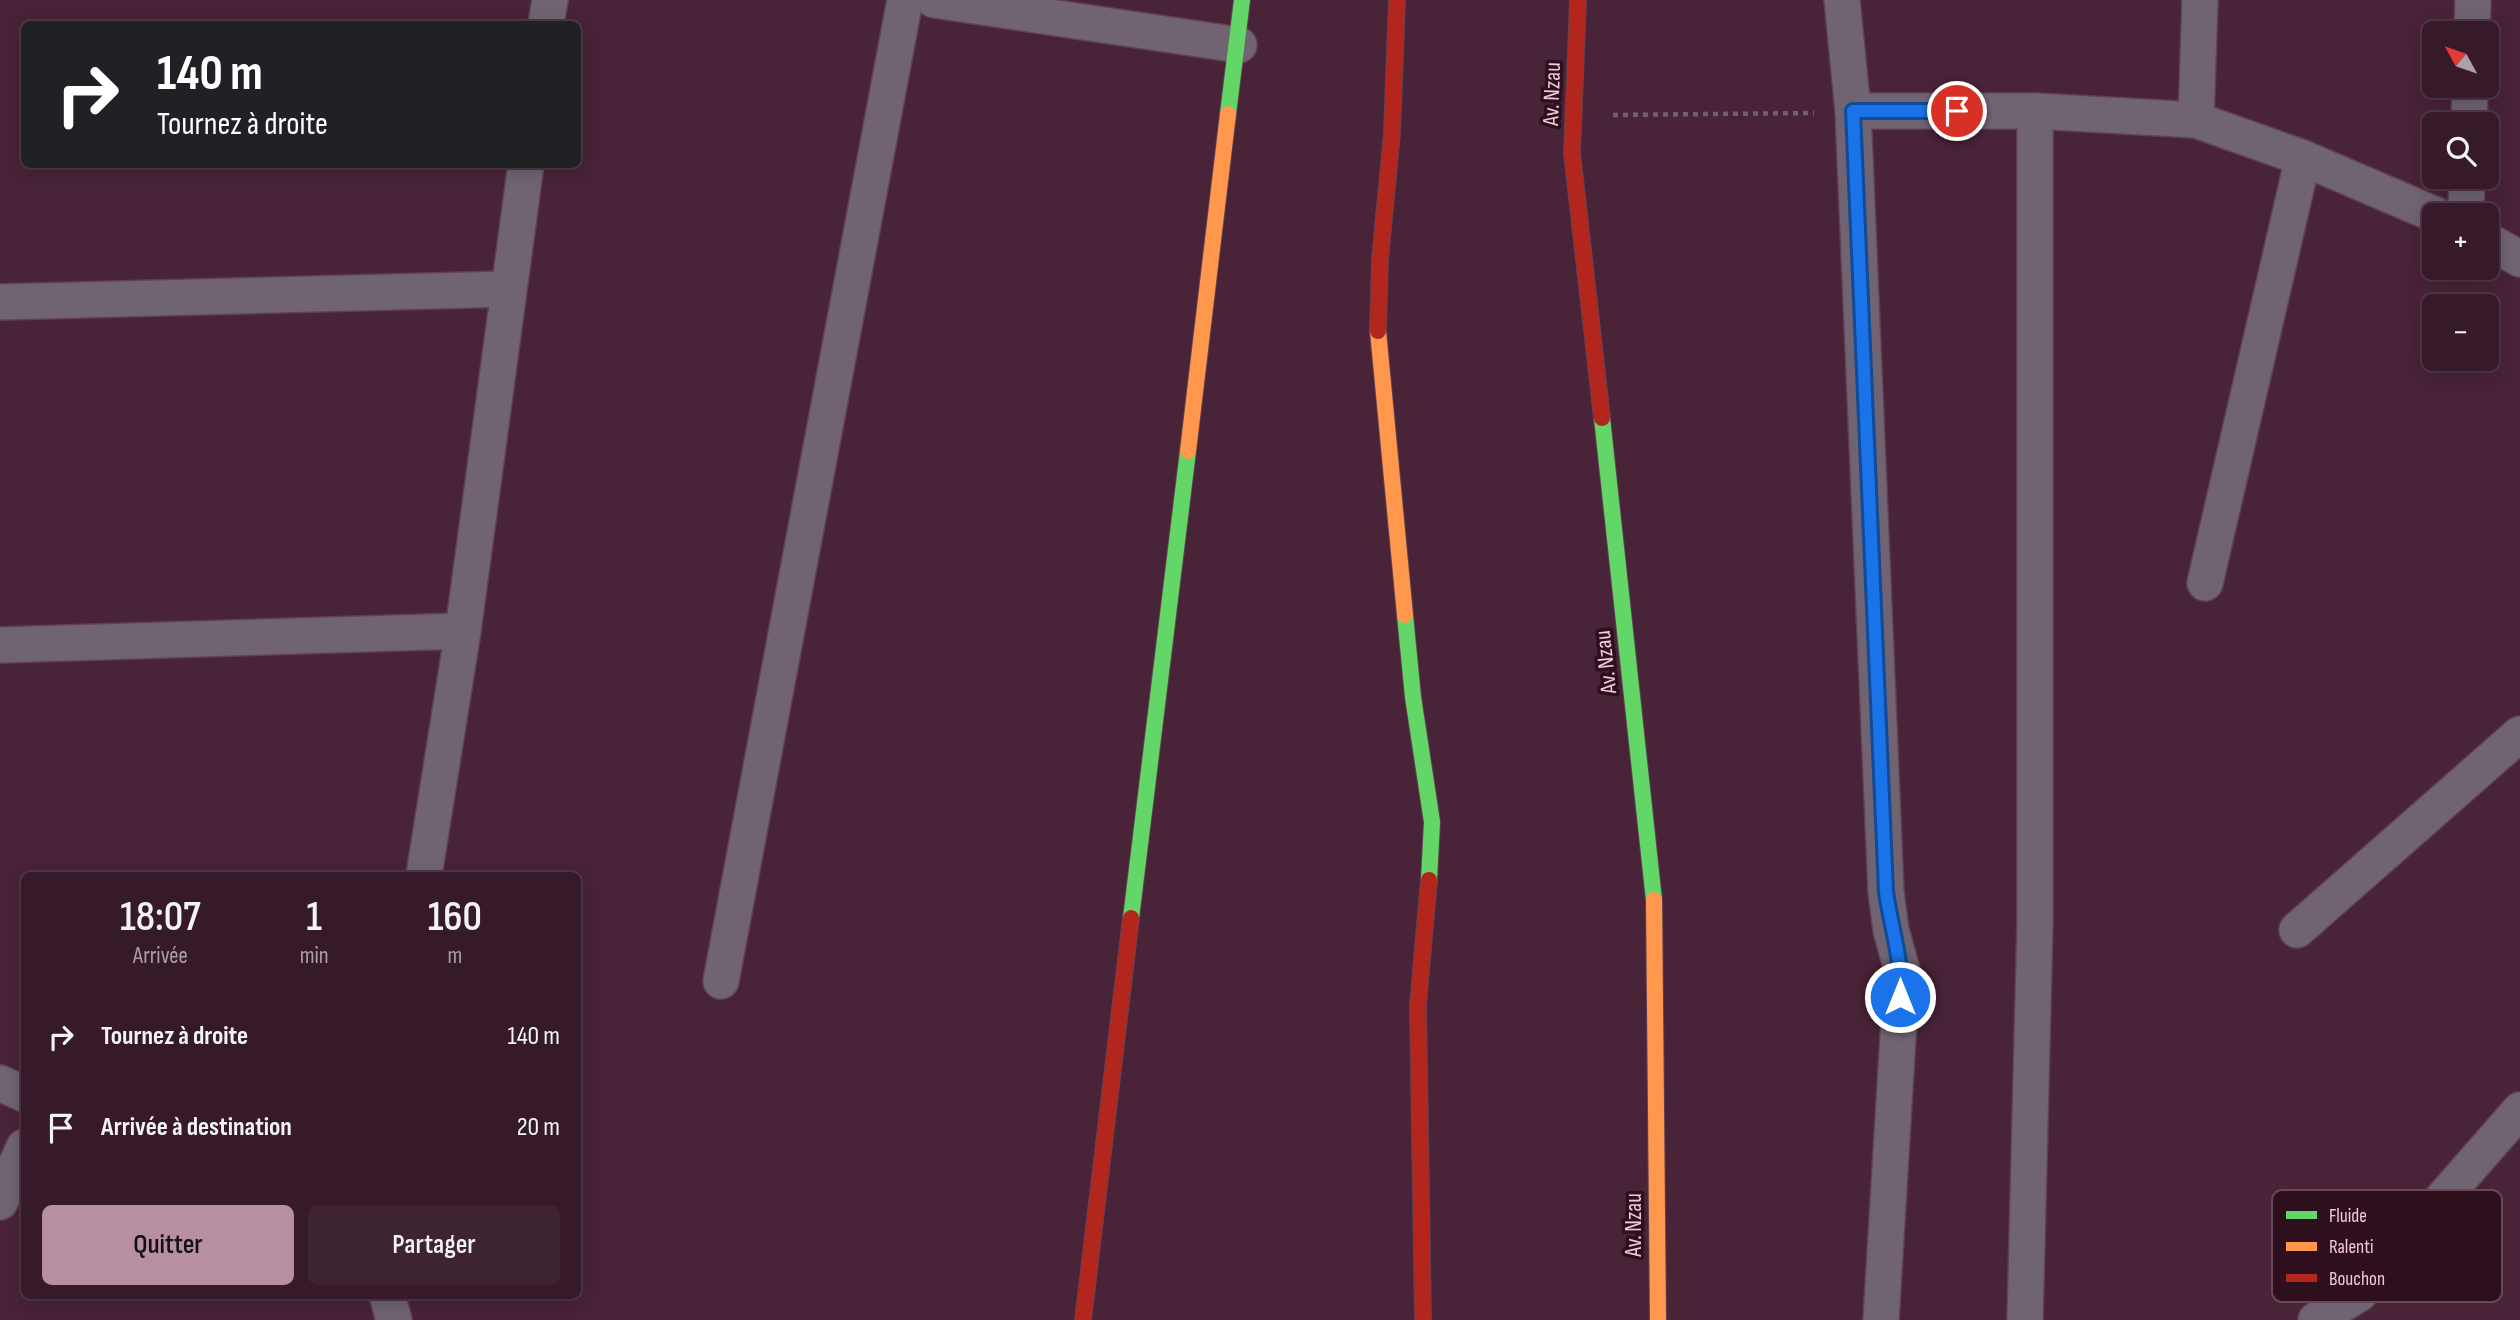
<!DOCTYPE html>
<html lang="fr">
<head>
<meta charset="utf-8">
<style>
  :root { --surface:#371a2a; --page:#3e2332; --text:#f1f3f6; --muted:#aaa1a8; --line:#513847; --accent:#b88fa2 }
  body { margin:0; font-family:"Sofia Sans Condensed",sans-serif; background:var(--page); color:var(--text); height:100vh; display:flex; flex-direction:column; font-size:26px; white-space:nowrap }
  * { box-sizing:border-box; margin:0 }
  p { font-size:23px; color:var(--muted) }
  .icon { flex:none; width:38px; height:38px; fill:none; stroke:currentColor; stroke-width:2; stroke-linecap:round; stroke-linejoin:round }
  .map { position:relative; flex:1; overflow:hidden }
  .details { position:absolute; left:21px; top:872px; width:560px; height:427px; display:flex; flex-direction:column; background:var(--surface); border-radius:10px; box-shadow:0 4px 18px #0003,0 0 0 2px var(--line) }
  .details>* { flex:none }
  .top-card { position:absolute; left:21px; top:21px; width:560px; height:147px; border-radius:10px; box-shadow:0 4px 18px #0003,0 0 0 2px var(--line); background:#202124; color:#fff; overflow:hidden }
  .needle { width:46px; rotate:310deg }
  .controls { position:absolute; left:2422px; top:21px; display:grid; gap:14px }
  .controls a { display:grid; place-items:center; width:77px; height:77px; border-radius:10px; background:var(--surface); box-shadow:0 4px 18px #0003,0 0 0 2px var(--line); font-size:35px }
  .pin { position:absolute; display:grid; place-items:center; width:60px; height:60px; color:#fff; margin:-30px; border:4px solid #fff; border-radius:50%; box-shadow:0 2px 7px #0007 }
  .me { position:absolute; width:77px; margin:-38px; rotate:0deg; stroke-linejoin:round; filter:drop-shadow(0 0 5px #0008) }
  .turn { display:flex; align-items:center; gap:24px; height:147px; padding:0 21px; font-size:32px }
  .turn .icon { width:91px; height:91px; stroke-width:2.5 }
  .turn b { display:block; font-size:49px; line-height:60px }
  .eta { display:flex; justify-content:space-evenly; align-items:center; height:119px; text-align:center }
  .eta b { font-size:42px; font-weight:600; line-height:49px }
  .primary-button { display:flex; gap:14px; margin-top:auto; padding:14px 21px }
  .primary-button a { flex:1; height:80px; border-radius:10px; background:var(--accent); color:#111; font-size:28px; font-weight:600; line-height:80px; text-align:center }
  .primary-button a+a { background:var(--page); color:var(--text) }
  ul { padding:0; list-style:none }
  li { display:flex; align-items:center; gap:21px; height:91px; padding:0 21px }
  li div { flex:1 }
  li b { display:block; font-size:26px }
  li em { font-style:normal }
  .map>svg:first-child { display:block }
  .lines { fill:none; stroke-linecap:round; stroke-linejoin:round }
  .street-casing { stroke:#614151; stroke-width:38 }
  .fast-casing { stroke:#614151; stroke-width:18 }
  .slow-casing { stroke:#614151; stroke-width:18 }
  .jam-casing { stroke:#614151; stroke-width:18 }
  .path { stroke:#715f6e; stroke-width:4.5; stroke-dasharray:5 5; stroke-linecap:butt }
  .street { stroke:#706473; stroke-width:35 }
  .fast { stroke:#63d668; stroke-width:16 }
  .slow { stroke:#ff974d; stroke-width:16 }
  .jam { stroke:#b3261e; stroke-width:16 }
  .route-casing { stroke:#114b97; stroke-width:18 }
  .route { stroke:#1a73e8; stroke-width:12 }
  .labels { text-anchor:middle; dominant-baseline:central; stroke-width:7; stroke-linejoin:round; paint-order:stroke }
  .street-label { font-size:23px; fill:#f4c9db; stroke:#2d0f1e }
  .key { fill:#2d0f1e; stroke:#694757; stroke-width:2 }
  .key-label { font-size:19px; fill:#f4c9db }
</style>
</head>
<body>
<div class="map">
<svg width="2520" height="1320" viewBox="0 0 2520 1320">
  <rect width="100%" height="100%" fill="#492338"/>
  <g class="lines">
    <defs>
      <g id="street">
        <polyline points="934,0 1239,45"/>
        <polyline points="1842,0 1853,111 1886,892 1891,930 1902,970 1881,1320"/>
        <polyline points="546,24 550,0"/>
        <polyline points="2472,33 2473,0"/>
        <polyline points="1853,111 2035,111 2196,120 2303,158 2436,215"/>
        <polyline points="2196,120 2200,0"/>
        <polyline points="2469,124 2470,86"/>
        <polyline points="2466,215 2467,177"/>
        <polyline points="2487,240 2520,259"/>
        <polyline points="0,302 509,289"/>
        <polyline points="2205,583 2303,158"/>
        <polyline points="0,645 463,631"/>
        <polyline points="424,875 463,631 526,164"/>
        <polyline points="2297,930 2520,734"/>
        <polyline points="721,981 905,0"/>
        <polyline points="0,1083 24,1094"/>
        <polyline points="0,1202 24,1147"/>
        <polyline points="387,1295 394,1320"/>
        <polyline points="2025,1320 2035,923 2035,111"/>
        <polyline points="2316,1320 2359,1294 2520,1110"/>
      </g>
      <g id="fast">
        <polyline points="1228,114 1242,0"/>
        <polyline points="1602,418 1654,900"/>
        <polyline points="1405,615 1413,697 1432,822 1429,880"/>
        <polyline points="1131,918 1188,451"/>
      </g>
      <g id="slow">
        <polyline points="1378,331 1405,615"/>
        <polyline points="1188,451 1228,114"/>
        <polyline points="1654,900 1658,1320"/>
      </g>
      <g id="jam">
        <polyline points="1578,0 1572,153 1602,418"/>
        <polyline points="1378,331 1380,260 1392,133 1397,0"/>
        <polyline points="1083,1320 1131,918"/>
        <polyline points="1423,1320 1418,1005 1429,880"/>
      </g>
    </defs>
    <use href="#street" class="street-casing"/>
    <use href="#fast" class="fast-casing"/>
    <use href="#slow" class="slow-casing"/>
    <use href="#jam" class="jam-casing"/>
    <polyline class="path" points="1613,115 1814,113"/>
    <use href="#street" class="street"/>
    <use href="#fast" class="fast"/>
    <use href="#slow" class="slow"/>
    <use href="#jam" class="jam"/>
  </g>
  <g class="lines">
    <defs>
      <path id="route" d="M1900 997C1903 961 1891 928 1886 892L1853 111H1957"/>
    </defs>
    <use href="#route" class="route-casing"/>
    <use href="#route" class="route"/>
  </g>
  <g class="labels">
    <g class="street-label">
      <text transform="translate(1552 94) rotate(-88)">Av. Nzau</text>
      <text transform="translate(1606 662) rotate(-96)">Av. Nzau</text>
      <text transform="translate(1634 1225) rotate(-90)">Av. Nzau</text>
    </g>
  </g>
  <rect x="2272" y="1190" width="230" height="112" rx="10" class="key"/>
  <rect x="2286" y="1211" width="31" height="8" fill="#63d668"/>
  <rect x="2286" y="1242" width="31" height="9" fill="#ff974d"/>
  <rect x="2286" y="1274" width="31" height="8" fill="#b3261e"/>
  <g class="key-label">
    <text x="2329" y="1222">Fluide</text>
    <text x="2329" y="1253">Ralenti</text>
    <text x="2329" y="1285">Bouchon</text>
  </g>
</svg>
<div class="controls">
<a><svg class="needle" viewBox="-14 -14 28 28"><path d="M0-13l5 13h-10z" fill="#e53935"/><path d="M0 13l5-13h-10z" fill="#aaa1a8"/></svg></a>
<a><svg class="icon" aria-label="search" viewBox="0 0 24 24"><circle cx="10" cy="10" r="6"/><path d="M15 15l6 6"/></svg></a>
<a>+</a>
<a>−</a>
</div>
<div class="pin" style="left:1957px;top:111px;background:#d93025"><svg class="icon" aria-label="arrive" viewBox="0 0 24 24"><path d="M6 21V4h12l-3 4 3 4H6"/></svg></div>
<svg class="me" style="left:1900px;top:997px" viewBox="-20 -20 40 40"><circle r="17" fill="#1a73e8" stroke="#fff" stroke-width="3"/><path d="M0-11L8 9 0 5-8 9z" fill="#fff"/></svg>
<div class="top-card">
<div class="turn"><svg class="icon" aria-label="right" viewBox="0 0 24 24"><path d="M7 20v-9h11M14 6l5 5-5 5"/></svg><div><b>140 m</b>Tournez à droite</div></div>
</div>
<section class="details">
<div class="eta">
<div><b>18:07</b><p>Arrivée</p></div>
<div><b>1</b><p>min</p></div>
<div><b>160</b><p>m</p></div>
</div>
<ul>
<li><svg class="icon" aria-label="right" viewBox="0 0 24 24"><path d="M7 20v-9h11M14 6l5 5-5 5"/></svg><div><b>Tournez à droite</b></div><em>140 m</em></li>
<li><svg class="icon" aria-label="arrive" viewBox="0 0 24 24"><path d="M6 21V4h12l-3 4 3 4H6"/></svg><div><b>Arrivée à destination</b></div><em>20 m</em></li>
</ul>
<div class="primary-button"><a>Quitter</a><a>Partager</a></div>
</section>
</div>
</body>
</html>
